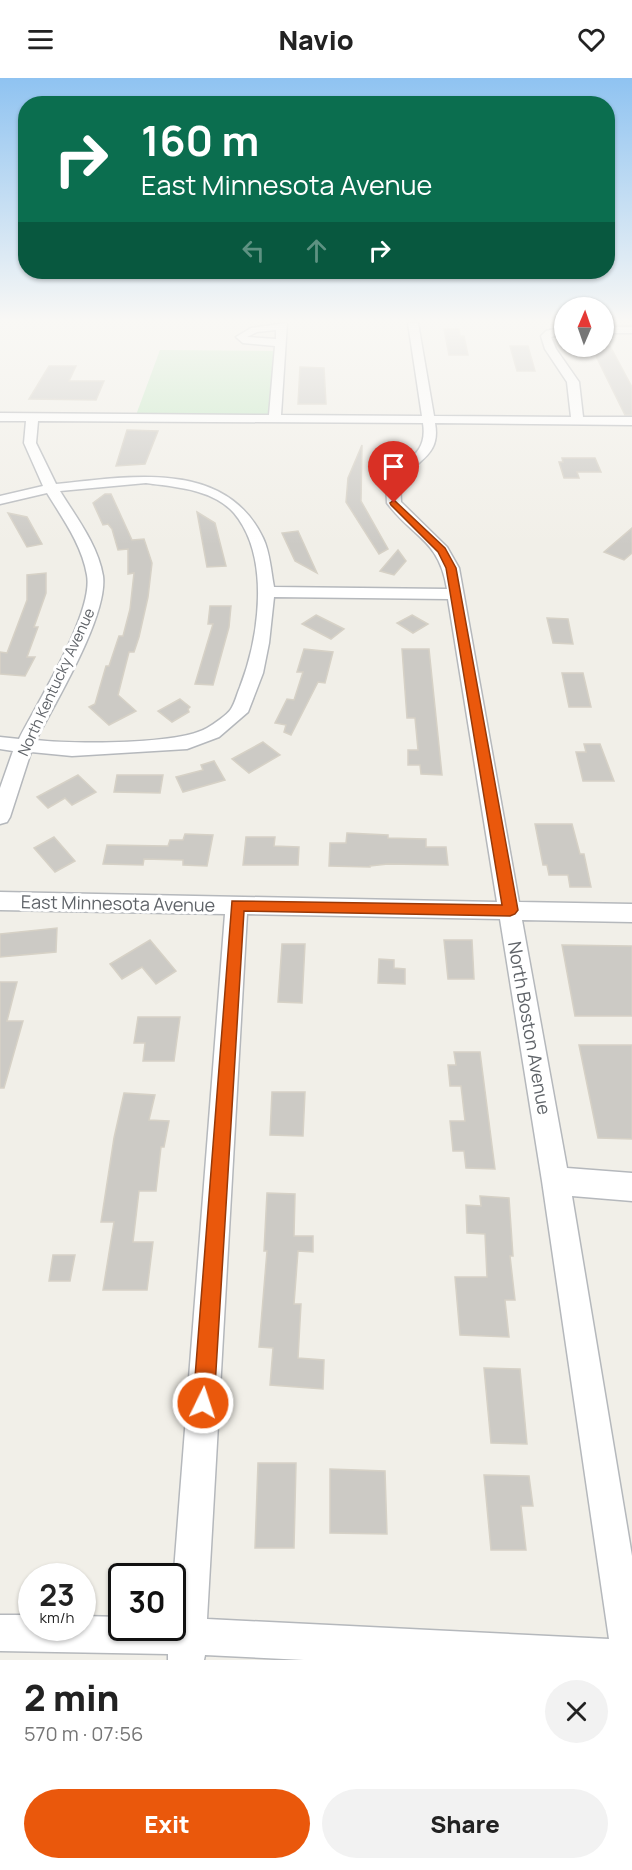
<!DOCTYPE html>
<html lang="en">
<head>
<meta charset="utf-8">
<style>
  :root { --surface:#fff; --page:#f2f2f2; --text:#222; --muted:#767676; --accent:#ea580c }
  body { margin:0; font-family:Manrope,sans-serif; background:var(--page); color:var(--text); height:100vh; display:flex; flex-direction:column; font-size:22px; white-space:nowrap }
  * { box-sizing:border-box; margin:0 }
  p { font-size:20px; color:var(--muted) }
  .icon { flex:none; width:33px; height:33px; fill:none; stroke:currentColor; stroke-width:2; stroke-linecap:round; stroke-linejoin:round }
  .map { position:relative; height:1582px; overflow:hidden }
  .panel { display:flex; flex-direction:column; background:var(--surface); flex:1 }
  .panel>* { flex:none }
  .guide { position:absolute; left:18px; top:18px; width:597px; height:183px; border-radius:24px; box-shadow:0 2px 4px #0004; background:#0b6e4f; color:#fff; overflow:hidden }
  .needle { width:39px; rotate:2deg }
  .tools { position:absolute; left:554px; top:219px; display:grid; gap:12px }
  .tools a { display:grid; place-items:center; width:60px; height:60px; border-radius:50%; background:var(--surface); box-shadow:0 2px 4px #0004; font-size:30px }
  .speed { position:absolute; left:18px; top:1485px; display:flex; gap:12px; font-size:30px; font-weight:700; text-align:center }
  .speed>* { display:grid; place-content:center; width:78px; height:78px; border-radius:50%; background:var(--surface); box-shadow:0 2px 4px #0004; line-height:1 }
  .speed small { font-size:15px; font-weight:400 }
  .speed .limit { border:3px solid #111; border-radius:9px; background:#fff; color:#111 }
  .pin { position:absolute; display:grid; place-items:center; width:51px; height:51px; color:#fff; margin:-62px -26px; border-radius:50% 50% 50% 0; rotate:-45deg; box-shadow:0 0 6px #0007 }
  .pin .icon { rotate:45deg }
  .me { position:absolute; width:66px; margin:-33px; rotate:4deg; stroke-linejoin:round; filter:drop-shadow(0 0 4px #0008) }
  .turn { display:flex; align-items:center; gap:21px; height:126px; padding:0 24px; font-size:27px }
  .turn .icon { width:78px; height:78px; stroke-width:2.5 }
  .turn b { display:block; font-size:42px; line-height:51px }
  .lanes { display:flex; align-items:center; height:57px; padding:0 24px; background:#0003; justify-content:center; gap:30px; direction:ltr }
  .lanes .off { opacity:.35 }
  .round { display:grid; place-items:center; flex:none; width:63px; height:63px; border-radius:32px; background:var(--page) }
  .summary { display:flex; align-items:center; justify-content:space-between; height:102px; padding:0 24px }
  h1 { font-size:36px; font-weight:800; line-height:45px }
  .primary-button { display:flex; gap:12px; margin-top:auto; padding:12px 24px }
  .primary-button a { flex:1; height:69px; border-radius:36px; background:var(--accent); color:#fff; font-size:24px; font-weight:800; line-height:69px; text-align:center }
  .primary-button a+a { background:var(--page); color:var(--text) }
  header { display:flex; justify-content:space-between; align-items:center; height:78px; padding:0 24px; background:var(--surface); font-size:27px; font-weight:800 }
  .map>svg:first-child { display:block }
  .green { fill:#c5e8c5 }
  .building { fill:#cccac5; stroke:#d6d1c6; stroke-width:1.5 }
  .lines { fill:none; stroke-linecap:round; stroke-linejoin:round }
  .minor-casing { stroke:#b5b8bc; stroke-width:3 }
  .minor { fill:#fff; fill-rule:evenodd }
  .route { fill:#ea580c; stroke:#983908; stroke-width:1.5 }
  .labels { text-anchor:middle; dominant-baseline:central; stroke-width:6; stroke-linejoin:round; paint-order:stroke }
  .far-street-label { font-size:15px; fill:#5f6368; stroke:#fff }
  .street-label { font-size:18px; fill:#5f6368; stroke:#fff }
</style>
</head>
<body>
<header><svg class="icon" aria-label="menu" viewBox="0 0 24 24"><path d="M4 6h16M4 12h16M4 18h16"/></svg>Navio<svg class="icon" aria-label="heart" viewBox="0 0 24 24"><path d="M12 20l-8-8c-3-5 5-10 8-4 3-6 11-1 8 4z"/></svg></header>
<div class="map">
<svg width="632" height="1582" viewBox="0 0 632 1582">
  <rect width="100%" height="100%" fill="#f1efe8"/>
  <polygon class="green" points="160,272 277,273 271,336 266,339 136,337"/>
  <g class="building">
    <polygon points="444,251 459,251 460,258 464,258 468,277 449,277"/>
    <polygon points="510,268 528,268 535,293 517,293"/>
    <polygon points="591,268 610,268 632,309 632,337 625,337"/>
    <polygon points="49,288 76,288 69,303 104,303 96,322 29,321"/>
    <polygon points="300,289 324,290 326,326 298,326"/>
    <polygon points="127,352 158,353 145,386 116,388"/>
    <polygon points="362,367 361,423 388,471 379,476 346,424 348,400"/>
    <polygon points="562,380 595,380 601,394 577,394 579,400 564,400 559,384 563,384"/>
    <polygon points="105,416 111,416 132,462 144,461 152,485 148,519 139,559 134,574 129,574 118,617 136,633 109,647 89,629 95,626 106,588 109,588 119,558 123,558 130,531 134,495 128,496 128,471 118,472 112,451 108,446 103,447 93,425"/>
    <polygon points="197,434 215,445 226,488 207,489"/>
    <polygon points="8,435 27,439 42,466 27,469"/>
    <polygon points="632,450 632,475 624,482 604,474"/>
    <polygon points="298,453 317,495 295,483 282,455"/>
    <polygon points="398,472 406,483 394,497 380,493"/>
    <polygon points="46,495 46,515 34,549 38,549 27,579 35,579 25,598 0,596 0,574 7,575 27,522 27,497"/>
    <polygon points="210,528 231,528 229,549 213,607 195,606 213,546 208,546"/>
    <polygon points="316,537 344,551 331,561 302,546"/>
    <polygon points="412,537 428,546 413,555 397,545"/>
    <polygon points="547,540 568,541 573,566 553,565"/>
    <polygon points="304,571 333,574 325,605 318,604 291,657 284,654 286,647 275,645 287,621 294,622 303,594 297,594"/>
    <polygon points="402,571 429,571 442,697 421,696 420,687 408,687 408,672 418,672 415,640 407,640"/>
    <polygon points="562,595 583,595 591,629 569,629"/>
    <polygon points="180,621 190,629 188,631 189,634 172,644 158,633"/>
    <polygon points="263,664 280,677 249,695 232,681"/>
    <polygon points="584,666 600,666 614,703 583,703 576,674 586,674"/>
    <polygon points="214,683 225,702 183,714 176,699 203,692 201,687"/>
    <polygon points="78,697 96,714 72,727 65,720 48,730 37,719"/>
    <polygon points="117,697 163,697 160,715 114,714"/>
    <polygon points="535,746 572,746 580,776 584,776 591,809 570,809 568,797 549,797 547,787 543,787"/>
    <polygon points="347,755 388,757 388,760 426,761 426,769 446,769 448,787 388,786 370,788 370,789 329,788 330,765 346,765"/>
    <polygon points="185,756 213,757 207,788 183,787 183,782 144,781 143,787 103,786 107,767 168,768 170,762 183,762"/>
    <polygon points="54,759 75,783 55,794 34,770"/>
    <polygon points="246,759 275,759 274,768 299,769 298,787 243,787"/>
    <polygon points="57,850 56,874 0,879 0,856"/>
    <polygon points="150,862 176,893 156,906 142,889 122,901 110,886"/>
    <polygon points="444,862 472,862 474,901 448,901"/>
    <polygon points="282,866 305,866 302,925 278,924"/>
    <polygon points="562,867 632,868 632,938 575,938"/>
    <polygon points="379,881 394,882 394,890 405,891 405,906 378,905"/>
    <polygon points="0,904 17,904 7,943 23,943 4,1010 0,1010"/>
    <polygon points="138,939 180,939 174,983 143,983 145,965 134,965"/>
    <polygon points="579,967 632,967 632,1061 598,1060"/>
    <polygon points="454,974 480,974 495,1091 466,1090 464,1073 453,1073 450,1043 465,1043 461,1008 450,1008 448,987 456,987"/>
    <polygon points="272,1014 305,1014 303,1058 270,1057"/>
    <polygon points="124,1015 155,1017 149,1042 169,1043 164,1069 161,1069 156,1113 139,1113 133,1164 153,1164 147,1212 103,1212 114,1144 101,1144 114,1060"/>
    <polygon points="267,1115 295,1116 294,1158 313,1158 313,1174 298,1173 294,1226 301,1226 298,1280 324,1282 323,1311 270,1307 273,1270 259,1269 267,1173 264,1173"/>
    <polygon points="480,1118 509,1120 513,1178 510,1178 515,1222 505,1222 509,1259 460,1257 455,1199 487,1199 485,1156 467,1155 466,1127 481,1128"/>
    <polygon points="53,1177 75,1177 70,1203 49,1203"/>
    <polygon points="484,1290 520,1291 527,1366 491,1365"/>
    <polygon points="258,1385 296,1385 294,1470 255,1470"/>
    <polygon points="330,1391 385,1393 387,1456 330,1455"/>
    <polygon points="484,1397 529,1398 533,1428 521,1428 526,1472 491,1472"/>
  </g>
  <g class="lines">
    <defs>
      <g id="minor">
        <path d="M287 245 281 337 422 338 408 245H418L434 338 571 339 567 304 545 271 541 258 546 253 564 249V255L551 259 556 271 579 304 583 339H632V347L435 345C442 383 409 381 401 410 400 414 401 420 401 424L447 469 459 490 519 824 632 826V844L522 842 567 1090 632 1095V1123L572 1118 632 1478V1582H304L205 1577 204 1582H168V1576L0 1573V1537H32V1550H82V1538L122 1539V1550H172V1519L225 836 0 832V814L497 824 448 521 274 519 269 565 263 595 248 634 219 659 187 671 72 678 31 674 10 739 7 744 0 746V710L13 673 0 671V659L19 661C37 625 94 535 87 497 82 467 63 441 47 415L0 426V418L43 408 24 365 26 343H0V335L269 337 275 268 243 265 236 259 251 250ZM276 252V261L247 259 257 254ZM38 343 423 345C429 383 395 381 387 410 386 414 387 421 387 425 414 461 439 461 447 511L274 509C271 494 270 474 263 460 225 380 127 399 56 406L36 365ZM146 405C175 409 213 411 234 435 271 479 259 560 240 609 237 616 235 625 231 631 227 637 214 646 207 650 178 667 72 666 36 662 55 625 108 538 103 498 98 467 76 439 60 413ZM247 836 500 841 542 1103 609 1561 207 1541Z"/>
        <rect x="603" y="249" width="29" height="6"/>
      </g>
    </defs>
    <use href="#minor" class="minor-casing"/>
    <use href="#minor" class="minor"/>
  </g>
  <linearGradient id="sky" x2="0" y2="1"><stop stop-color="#8fc3f1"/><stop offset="0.52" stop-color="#f9f8f5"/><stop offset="1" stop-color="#f9f8f5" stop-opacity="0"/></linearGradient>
  <rect width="632" height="467" fill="url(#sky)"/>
  <polygon class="route" points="394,422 445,470 456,490 518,832 515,836 510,838 244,833 214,1325 211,1332 203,1335 196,1332 193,1325 232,823 502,827 446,490 438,474 391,427 390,425"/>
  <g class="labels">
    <g class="far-street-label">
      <text transform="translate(56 604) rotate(-65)">North Kentucky Avenue</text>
    </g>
    <g class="street-label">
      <text transform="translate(118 825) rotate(1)">East Minnesota Avenue</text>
      <text transform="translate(530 950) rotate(80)">North Boston Avenue</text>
    </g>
  </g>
</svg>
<div class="tools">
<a><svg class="needle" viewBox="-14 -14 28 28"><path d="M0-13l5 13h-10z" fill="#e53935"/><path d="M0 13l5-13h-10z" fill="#767676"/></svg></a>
</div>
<div class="speed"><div>23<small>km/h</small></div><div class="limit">30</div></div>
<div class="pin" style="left:394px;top:425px;background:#d93025"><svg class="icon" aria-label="arrive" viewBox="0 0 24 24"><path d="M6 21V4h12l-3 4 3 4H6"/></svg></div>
<svg class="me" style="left:203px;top:1325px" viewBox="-20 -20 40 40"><circle r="17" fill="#ea580c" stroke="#fff" stroke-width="3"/><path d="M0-11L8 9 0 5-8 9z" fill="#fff"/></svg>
<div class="guide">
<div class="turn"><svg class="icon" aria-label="right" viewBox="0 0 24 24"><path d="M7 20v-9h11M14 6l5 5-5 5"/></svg><div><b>160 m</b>East Minnesota Avenue</div></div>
<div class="lanes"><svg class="icon off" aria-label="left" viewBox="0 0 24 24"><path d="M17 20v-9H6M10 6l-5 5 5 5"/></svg><svg class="icon off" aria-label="ahead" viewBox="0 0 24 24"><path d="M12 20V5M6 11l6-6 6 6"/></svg><svg class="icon" aria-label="right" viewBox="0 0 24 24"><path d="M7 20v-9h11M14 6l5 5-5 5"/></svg></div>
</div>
</div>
<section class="panel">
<div class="summary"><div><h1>2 min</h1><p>570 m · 07:56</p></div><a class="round"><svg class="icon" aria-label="close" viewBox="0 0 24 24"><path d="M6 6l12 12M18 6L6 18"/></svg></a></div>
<div class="primary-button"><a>Exit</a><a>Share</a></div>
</section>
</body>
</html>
